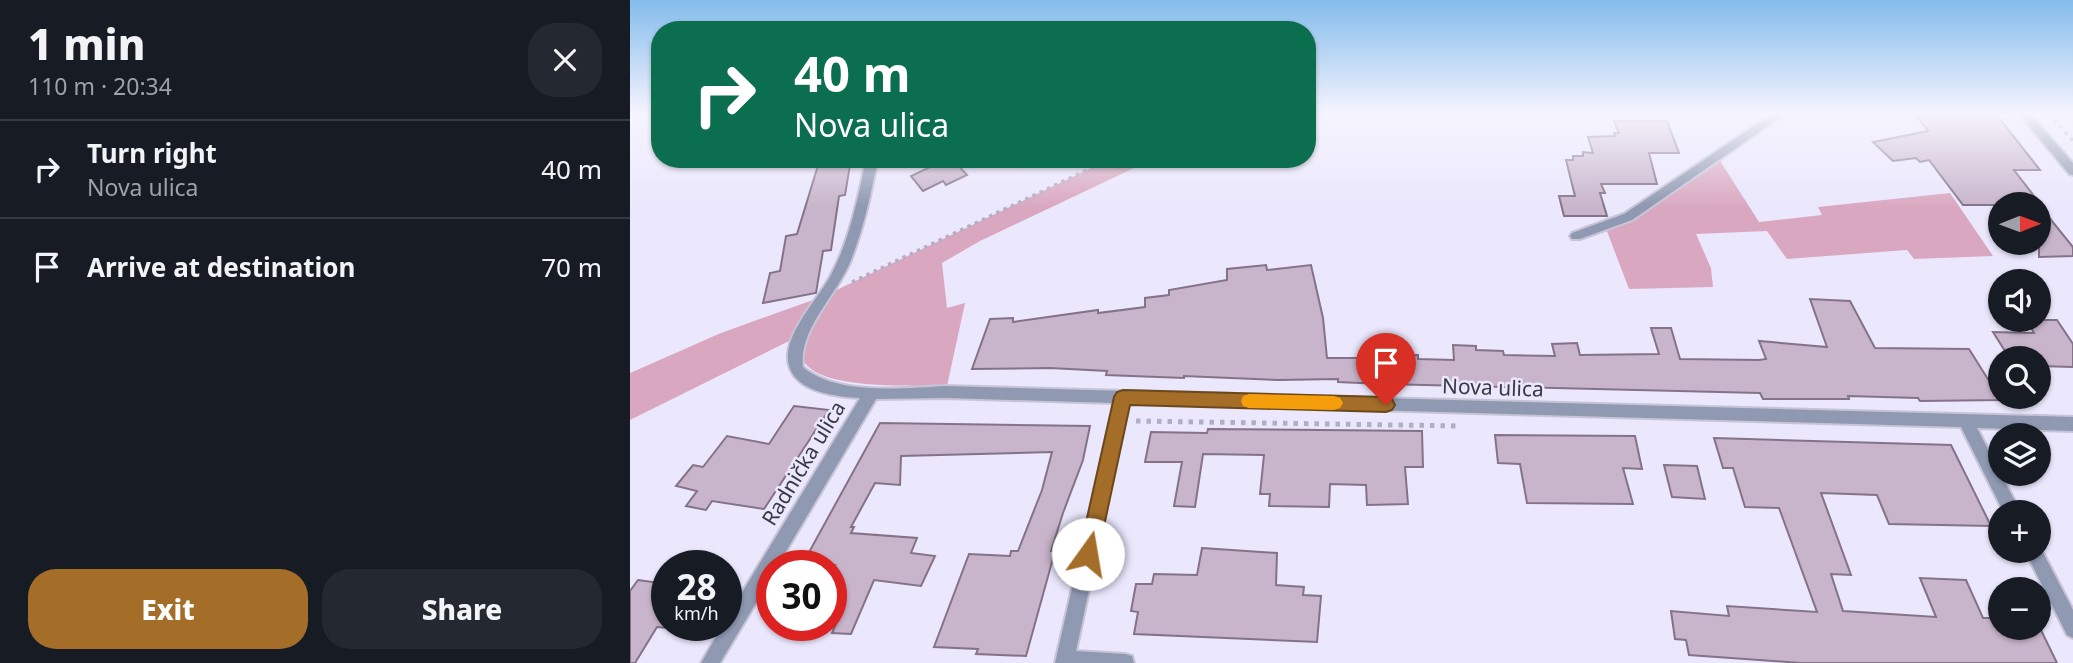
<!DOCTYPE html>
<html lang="en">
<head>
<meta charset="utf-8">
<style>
  :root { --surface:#171b24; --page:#242831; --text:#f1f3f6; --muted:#9ea1a6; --line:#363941; --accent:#a46e29 }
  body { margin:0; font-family:"Noto Sans",sans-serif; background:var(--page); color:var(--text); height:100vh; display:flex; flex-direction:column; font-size:26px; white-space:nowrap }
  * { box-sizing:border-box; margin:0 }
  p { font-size:23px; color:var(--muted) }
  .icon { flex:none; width:38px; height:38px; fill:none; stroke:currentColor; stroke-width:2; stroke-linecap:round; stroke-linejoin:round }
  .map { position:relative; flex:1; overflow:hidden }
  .details { display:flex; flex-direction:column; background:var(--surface); width:630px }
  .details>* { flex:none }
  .top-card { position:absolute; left:21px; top:21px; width:665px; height:147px; border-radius:28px; box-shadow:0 2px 5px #0004; background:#0b6e4f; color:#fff; overflow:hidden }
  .needle { width:46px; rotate:89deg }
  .controls { position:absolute; left:1358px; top:192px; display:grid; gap:14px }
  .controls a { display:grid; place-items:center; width:63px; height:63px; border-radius:50%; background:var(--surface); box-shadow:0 2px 5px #0004; font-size:35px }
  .speed { position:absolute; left:21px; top:550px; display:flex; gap:14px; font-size:35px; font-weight:700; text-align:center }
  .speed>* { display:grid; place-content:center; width:91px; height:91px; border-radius:50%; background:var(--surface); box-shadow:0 2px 5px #0004; line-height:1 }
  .speed small { font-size:18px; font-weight:400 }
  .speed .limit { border:10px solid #d22; background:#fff; color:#111 }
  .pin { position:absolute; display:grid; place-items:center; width:60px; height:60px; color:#fff; margin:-72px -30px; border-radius:50% 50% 50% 0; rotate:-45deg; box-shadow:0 0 7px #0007 }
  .pin .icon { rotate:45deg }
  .me { position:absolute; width:77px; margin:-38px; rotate:13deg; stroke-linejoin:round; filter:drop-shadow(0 0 5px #0008) }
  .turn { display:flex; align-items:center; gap:24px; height:147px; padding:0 28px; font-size:32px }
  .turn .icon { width:91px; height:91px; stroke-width:2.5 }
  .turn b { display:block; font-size:49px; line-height:60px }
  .round { display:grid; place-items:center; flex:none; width:74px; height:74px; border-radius:28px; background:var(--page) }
  .headline { display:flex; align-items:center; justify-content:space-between; height:119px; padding:0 28px }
  h1 { font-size:42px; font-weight:800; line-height:52px }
  .cta { display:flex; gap:14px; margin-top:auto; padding:14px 28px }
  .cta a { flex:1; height:80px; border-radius:28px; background:var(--accent); color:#fff; font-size:28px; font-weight:800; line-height:80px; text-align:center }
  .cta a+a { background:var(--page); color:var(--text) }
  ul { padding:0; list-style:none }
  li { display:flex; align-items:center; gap:21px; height:98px; padding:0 28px; border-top:2px solid var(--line) }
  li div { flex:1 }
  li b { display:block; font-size:26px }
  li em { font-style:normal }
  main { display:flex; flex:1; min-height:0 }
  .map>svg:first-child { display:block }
  .green { fill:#d9a8c0 }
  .building { fill:#c8b5cb; stroke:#847388; stroke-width:2 }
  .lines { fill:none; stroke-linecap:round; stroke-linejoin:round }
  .street-casing { stroke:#c8c4d8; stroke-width:4 }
  .path-far1 { stroke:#b2afc2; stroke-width:3.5; stroke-dasharray:3.5 4.5; stroke-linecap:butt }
  .path { stroke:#b2afc2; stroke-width:5; stroke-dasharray:4.5 6; stroke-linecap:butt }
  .street { fill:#8f99b1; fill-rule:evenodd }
  .route { fill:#a46e29; stroke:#6b481b; stroke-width:2 }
  .slow { fill:#f59e0b }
  .labels { text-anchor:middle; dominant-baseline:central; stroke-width:5; stroke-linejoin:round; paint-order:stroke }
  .street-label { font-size:21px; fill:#3a3843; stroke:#ebe7fd }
</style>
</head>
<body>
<main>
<section class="details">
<div class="headline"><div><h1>1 min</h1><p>110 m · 20:34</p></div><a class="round"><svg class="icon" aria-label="close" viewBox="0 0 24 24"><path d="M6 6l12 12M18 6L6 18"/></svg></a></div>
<ul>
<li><svg class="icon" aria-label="right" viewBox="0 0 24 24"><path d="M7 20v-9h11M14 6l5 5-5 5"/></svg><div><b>Turn right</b><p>Nova ulica</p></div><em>40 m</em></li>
<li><svg class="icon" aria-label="arrive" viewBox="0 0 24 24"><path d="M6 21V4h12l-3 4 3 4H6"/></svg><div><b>Arrive at destination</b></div><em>70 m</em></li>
</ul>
<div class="cta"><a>Exit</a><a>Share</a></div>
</section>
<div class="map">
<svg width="1443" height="663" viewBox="0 0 1443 663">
  <rect width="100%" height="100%" fill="#ebe7fd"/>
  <g class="green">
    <polygon points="1087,156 1129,222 1192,215 1188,207 1320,193 1363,256 1284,259 1277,250 1157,259 1137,231 1066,234 1081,268 1083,287 999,289 975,226 998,217"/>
    <path d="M480 159H523L350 241 312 263 317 308 335 303 317 386C287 385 190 391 174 361 171 356 173 342 171 335L0 420V373L91 333 194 296Z"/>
  </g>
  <g class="building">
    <polygon points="1285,114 1366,114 1410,170 1384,170 1411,205 1333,205 1299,160 1290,162 1286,158 1263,161 1243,142 1298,131"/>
    <polygon points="984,121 1037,121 1049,153 1019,153 1027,184 971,184 975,193 970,193 977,216 934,216 929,196 945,196 936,160 943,160 943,156 953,156 953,152 963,153 958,137 985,136 984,133 989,133"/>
    <polygon points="190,159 221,159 215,195 209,196 201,250 193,251 186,293 133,303 140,273 150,271 156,236 167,234"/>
    <polygon points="317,159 322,159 337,175 316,185 313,181 293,191 281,176"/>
    <polygon points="1409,205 1443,247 1443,256 1409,257"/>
    <polygon points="636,265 637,270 681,265 693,318 697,358 754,358 754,355 788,355 788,359 824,360 823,345 846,346 846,350 873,351 874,355 925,356 922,344 947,343 950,355 1029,354 1021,328 1041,328 1050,359 1129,360 1136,359 1129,341 1197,347 1180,299 1220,301 1245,348 1339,349 1371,400 1290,401 1288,398 1218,396 1219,399 1133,399 1130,393 754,384 708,382 708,379 648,380 554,376 554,378 476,375 477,371 420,368 342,369 360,319 383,318 383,322 468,310 468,313 515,307 515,298 539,295 539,290 597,280 597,269"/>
    <polygon points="1397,320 1427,320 1443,344 1443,367 1409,366 1409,359 1380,359 1363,332 1404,333"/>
    <polygon points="164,406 199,410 134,509 82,501 76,510 56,506 67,491 46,486 63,465 73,467 97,436 139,444"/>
    <polygon points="250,423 460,426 453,460 433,513 421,551 425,551 396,656 346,654 348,649 304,647 339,554 380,556 381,551 388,551 412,490 422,452 271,456 270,485 245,483 221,527 224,527 221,533 287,538 281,553 305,556 291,586 244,580 221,634 202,633 212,610 201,609 201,572 205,565 172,565"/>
    <polygon points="578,429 792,431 793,467 775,467 778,504 737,505 736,485 700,484 699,507 639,506 640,494 630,494 634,455 573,454 565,507 544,506 552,462 515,462 521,432 577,433"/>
    <polygon points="865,435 1005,436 1012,469 993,468 1003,504 897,503 890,464 868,463"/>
    <polygon points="1084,438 1321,445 1361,526 1259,524 1247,495 1191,493 1221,575 1201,574 1213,611 1306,617 1290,578 1336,580 1353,618 1370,618 1370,628 1410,628 1427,663 1171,663 1059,655 1056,640 1045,639 1041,611 1099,616 1097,606 1187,612 1149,508 1115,507 1103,468 1093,468"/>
    <polygon points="1034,465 1067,466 1075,499 1042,497"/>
    <polygon points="572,548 647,553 646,585 674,587 673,595 691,596 687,642 504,634 508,612 501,611 506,584 522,584 524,574 567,575"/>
    <polygon points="8,580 37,584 37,628 27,627 5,663 0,663 0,591"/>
  </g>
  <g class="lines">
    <defs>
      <g id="street">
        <polygon points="1142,114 1155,114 1002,220 950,239 942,239 940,236 942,233 994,214"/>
        <polygon points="1389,114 1400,114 1443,163 1443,175 1439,174"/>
        <path d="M236 159H248C241 193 234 227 221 260 208 294 168 329 173 367 207 396 274 388 316 386L1443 417V431L1347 428 1391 513H1374L1331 427 499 403 446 651 495 654 502 656 504 663H425L484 403 316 398 246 399 148 565H142V576L90 663H71L93 625H96V619L230 398C211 397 184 394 169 381 135 350 188 302 202 273 220 238 228 198 236 159Z"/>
        <polygon points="1409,545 1443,610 1443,638 1437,635 1395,551 1409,551"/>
      </g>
    </defs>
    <use href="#street" class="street-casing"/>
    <g class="path-far1">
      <polyline points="1419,114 1443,141"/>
      <polyline points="222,282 480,159"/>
    </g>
    <polyline class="path" points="506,421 830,426"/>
    <use href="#street" class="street"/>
  </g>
  <linearGradient id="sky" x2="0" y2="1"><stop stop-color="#84bcec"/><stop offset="0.55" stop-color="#f6f4fe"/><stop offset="1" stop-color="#f6f4fe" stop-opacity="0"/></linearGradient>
  <rect width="1443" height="207" fill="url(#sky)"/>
  <polygon class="route" points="493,390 756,397 762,399 765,405 762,410 756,412 500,405 468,554 465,560 458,563 452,560 449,554 484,397 487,392"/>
  <polygon class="slow" points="619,394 704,396 710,398 713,403 710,408 704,410 619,408 613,406 611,401 613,396"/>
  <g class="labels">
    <g class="street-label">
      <text transform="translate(863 387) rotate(2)">Nova ulica</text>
      <text transform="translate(173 463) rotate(-59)">Radnička ulica</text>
    </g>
  </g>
</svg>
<div class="controls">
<a><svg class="needle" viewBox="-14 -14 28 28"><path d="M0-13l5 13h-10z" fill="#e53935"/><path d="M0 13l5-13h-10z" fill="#9ea1a6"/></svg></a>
<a><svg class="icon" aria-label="sound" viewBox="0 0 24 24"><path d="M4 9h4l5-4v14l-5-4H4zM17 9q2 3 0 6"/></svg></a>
<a><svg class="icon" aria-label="search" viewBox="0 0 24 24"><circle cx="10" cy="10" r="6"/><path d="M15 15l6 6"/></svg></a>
<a><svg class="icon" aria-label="layers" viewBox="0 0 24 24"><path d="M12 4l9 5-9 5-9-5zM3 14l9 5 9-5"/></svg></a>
<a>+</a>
<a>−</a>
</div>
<div class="speed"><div>28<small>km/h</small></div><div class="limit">30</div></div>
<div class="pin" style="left:756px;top:405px;background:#d93025"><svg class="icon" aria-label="arrive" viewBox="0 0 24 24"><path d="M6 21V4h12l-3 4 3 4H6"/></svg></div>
<svg class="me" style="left:458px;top:554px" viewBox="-20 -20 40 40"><circle r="19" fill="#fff"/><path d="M0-13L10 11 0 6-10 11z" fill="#a46e29"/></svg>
<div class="top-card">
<div class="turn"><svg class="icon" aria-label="right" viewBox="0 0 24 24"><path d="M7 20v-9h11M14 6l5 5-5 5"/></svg><div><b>40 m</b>Nova ulica</div></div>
</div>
</div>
</main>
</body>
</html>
